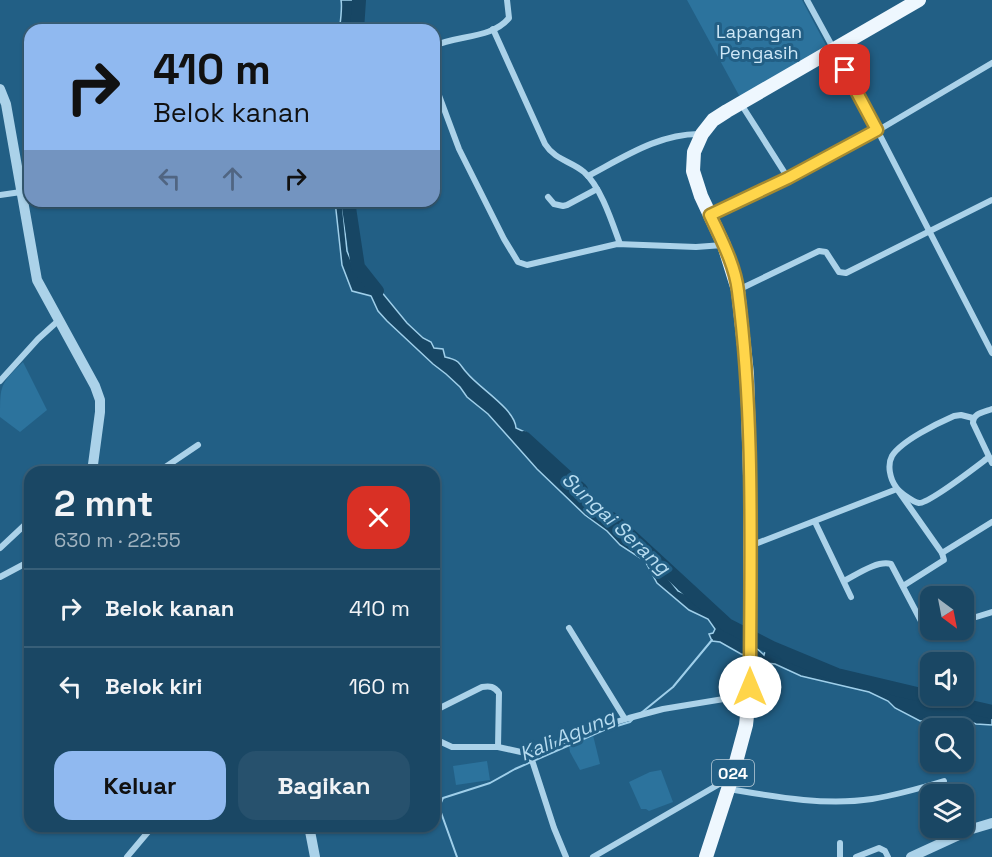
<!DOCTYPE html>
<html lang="id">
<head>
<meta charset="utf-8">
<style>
  :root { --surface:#1a4764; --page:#27516d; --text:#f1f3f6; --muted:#9fb2bf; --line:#385f78; --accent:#90b9f0 }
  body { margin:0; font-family:"Space Grotesk",sans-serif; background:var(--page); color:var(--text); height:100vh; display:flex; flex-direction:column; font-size:22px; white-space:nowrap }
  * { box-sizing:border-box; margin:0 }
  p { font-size:20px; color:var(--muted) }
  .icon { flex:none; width:33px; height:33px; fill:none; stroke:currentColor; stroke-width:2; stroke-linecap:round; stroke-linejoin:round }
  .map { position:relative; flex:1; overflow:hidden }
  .side { position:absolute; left:24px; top:466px; width:416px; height:366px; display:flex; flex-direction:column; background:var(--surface); border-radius:18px; box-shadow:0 2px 4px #0004,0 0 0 2px var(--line) }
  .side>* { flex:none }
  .guide { position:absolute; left:24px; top:24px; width:416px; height:183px; border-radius:18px; box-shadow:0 2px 4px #0004,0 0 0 2px var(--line); background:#90b9f0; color:#111; overflow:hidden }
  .needle { width:39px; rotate:148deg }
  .buttons { position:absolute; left:920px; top:586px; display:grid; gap:12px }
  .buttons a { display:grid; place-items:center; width:54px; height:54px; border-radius:12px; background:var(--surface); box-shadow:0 2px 4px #0004,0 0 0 2px var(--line); font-size:30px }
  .pin { position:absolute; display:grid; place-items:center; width:51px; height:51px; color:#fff; margin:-26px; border-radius:12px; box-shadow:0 3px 9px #0006 }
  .me { position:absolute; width:66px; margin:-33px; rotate:0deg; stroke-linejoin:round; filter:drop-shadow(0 0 4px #0008) }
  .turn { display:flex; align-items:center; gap:21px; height:126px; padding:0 30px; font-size:27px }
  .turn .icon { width:78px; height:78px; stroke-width:2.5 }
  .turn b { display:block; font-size:42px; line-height:51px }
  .lanes { display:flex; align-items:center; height:57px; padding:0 30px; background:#0003; justify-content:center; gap:30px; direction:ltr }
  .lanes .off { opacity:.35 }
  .round { display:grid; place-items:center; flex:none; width:63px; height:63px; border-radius:18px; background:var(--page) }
  .head { display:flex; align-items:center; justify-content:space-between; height:102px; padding:0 30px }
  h1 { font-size:36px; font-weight:800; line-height:45px }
  .cta { display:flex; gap:12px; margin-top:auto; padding:12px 30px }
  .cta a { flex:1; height:69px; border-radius:18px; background:var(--accent); color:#111; font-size:24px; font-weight:800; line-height:69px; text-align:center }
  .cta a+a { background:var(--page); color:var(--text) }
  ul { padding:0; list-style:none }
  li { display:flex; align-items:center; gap:18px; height:78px; padding:0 30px; border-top:2px solid var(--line) }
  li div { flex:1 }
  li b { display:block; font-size:22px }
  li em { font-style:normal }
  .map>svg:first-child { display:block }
  .green { fill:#2c739d }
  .water { fill:#174664; stroke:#9fcfea; stroke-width:1.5 }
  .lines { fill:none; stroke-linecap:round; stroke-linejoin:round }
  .stream { stroke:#9fcfea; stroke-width:2 }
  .river { stroke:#174664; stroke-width:14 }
  .minor { stroke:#abd2e9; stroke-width:6 }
  .tertiary { stroke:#abd2e9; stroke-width:10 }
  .primary { stroke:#eef7fe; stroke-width:14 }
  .route-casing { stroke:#a68a30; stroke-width:15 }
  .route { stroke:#ffd54a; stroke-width:10 }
  .labels { text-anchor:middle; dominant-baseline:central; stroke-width:6; stroke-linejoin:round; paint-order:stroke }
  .shield { fill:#225f85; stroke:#bdcfda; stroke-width:1.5 }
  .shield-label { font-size:16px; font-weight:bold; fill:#fff }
  .park-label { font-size:18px; fill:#cfe8f7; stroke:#225f85 }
  .water-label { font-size:20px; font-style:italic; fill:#b7dcf0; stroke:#225f85 }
</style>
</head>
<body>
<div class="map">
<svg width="992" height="857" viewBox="0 0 992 857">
  <rect width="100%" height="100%" fill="#225f85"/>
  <g class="green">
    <polygon points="687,0 802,0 829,51 741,99"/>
    <path d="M23 362 47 410 20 432 0 417C0 385 0 384 23 362Z"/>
    <polygon points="592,731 600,764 580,770 570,752 568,740"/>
    <polygon points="487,761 490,780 456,785 453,766"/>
    <polygon points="661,770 673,802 649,811 646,809 641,809 629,782 650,772"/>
  </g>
  <g class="water">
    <path d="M341 0H355L359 30H338C341 26 342 5 341 0Z"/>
    <path d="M335 201H342L347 251 355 270 360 274 371 279 407 323 423 338 431 342 434 348 443 349 445 357C450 358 454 359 458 362 462 366 463 369 467 373 479 388 515 409 516 428L527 433 540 454 560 475 571 480 618 520 641 553 663 572 678 591 694 598 708 614 719 620 730 624 764 655 765 651 782 653 827 673H839L855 681 877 688 895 691 910 688 927 690 930 691V696H944L957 701 980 704V712L992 715V725L976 724 958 717 920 721 895 708 888 701 869 692 801 676 775 664 767 663 761 658 741 654 720 642 712 641 709 634 713 633 715 629 708 619 689 610 657 583 645 561 620 545 607 531 585 515 537 469 488 414 467 397 460 387 446 374 433 364 387 321 378 311 371 296 352 291 342 265Z"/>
  </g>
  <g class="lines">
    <g class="stream">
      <polyline points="641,713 673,687 712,640"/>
      <polyline points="457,857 439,807 443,798 490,783 515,769 604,730 630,722 634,718"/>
    </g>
    <g class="river">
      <polyline points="357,30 359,0"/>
      <polyline points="348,201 358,267 377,291"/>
      <polyline points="524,438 581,490"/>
      <polyline points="612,519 727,625 772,648 837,675 917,694"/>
      <polyline points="962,705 992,712"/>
    </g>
    <g class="minor">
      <polyline points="807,0 868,112 992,353"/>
      <path d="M493 29 545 144C555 160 571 161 584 172 601 187 612 222 620 244"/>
      <path d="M434 46C457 35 492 39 509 18L507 0"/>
      <polyline points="434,82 459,149 504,239 518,262 527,265 617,244 696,247 723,245"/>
      <polyline points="741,104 788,178"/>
      <path d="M588 176C624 157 660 133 701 134"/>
      <polyline points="0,195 21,192"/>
      <polyline points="548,197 554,204 563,206 567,205 597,189"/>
      <polyline points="710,215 788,178 877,131 992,63"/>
      <polyline points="738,290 819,251 826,252 839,272 846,273 992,200"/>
      <polyline points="0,381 38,339 59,320"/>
      <path d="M992 409C984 412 973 413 973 423L992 463"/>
      <path d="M973 418 961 415 954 416C938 423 901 441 892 456 887 465 890 479 896 487 899 492 913 502 919 503 930 503 977 466 989 457"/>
      <polyline points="158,472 198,445"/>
      <polyline points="815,522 851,597"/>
      <polyline points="750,546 897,489 942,553 992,522"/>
      <polyline points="0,548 30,520"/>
      <polyline points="0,577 30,561"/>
      <path d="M844 581C856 575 877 560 891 564L922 623 930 627"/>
      <polyline points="903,586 944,560 942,553"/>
      <polyline points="963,621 992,612"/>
      <polyline points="569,628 625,719"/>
      <path d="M434 711 482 687C490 686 494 686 499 693L498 747"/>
      <polyline points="434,733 437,740 452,747 498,747 530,754 599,727 629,718 663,709 748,695"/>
      <polyline points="530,754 554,828 566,857"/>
      <path d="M729 789C776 797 825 806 872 799 897 795 921 788 944 781"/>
      <polyline points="127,857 153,826"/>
      <polyline points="593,857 728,779"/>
      <polyline points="840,857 840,843"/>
      <polyline points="856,857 879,848 885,851 888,857"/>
    </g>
    <g class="tertiary">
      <polyline points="0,89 6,104 37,280 95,386 100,400 100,412 92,472"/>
      <polyline points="309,826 315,857"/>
      <polyline points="911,857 972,829 992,823"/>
    </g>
    <polyline class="primary" points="706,857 732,777 746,725 750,687 750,476 747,374 738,290 724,245 701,196 693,171 694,152 702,134 713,120 727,111 919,0"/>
  </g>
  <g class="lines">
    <defs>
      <path id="route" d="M750 687C750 555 755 422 738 291 735 265 721 239 710 215L788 178 877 130 845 70"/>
    </defs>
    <use href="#route" class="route-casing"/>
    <use href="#route" class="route"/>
  </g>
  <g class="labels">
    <rect class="shield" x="712" y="760" width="42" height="26" rx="4.5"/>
    <g class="shield-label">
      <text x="733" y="773">024</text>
    </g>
    <g class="park-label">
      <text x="759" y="31">Lapangan<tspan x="759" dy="21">Pengasih</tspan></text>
    </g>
    <g class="water-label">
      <text transform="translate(616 523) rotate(43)">Sungai Serang</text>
      <text transform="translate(567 735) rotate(-23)">Kali Agung</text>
    </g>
  </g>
</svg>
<div class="buttons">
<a><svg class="needle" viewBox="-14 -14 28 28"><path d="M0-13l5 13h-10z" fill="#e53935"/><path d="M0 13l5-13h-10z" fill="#9fb2bf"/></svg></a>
<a><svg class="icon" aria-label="sound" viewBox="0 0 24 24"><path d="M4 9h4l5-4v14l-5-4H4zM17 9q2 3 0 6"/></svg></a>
<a><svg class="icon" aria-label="search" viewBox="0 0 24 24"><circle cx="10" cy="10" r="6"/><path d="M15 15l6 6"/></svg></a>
<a><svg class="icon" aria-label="layers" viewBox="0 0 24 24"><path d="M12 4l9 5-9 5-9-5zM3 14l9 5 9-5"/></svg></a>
</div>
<div class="pin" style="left:845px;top:70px;background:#d93025"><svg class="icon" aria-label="arrive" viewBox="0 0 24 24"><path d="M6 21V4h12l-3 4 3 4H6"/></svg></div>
<svg class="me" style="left:750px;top:687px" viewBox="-20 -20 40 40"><circle r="19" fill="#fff"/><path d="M0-13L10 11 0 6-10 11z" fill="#ffd54a"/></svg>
<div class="guide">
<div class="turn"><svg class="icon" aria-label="right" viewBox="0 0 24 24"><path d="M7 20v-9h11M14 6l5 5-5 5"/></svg><div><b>410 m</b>Belok kanan</div></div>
<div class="lanes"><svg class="icon off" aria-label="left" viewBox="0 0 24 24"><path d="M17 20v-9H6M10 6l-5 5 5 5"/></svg><svg class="icon off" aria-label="ahead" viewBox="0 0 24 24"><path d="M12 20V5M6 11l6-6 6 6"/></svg><svg class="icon" aria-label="right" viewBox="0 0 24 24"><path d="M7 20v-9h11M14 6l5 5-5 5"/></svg></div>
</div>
<section class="side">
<div class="head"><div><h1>2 mnt</h1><p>630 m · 22:55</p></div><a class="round" style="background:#d93025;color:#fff"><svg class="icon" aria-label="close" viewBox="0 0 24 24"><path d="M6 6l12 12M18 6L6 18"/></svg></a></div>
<ul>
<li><svg class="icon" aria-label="right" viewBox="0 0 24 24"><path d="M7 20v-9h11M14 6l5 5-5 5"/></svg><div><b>Belok kanan</b></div><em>410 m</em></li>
<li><svg class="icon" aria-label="left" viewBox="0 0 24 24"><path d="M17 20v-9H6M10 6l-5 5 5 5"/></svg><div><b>Belok kiri</b></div><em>160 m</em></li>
</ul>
<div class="cta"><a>Keluar</a><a>Bagikan</a></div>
</section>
</div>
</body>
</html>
